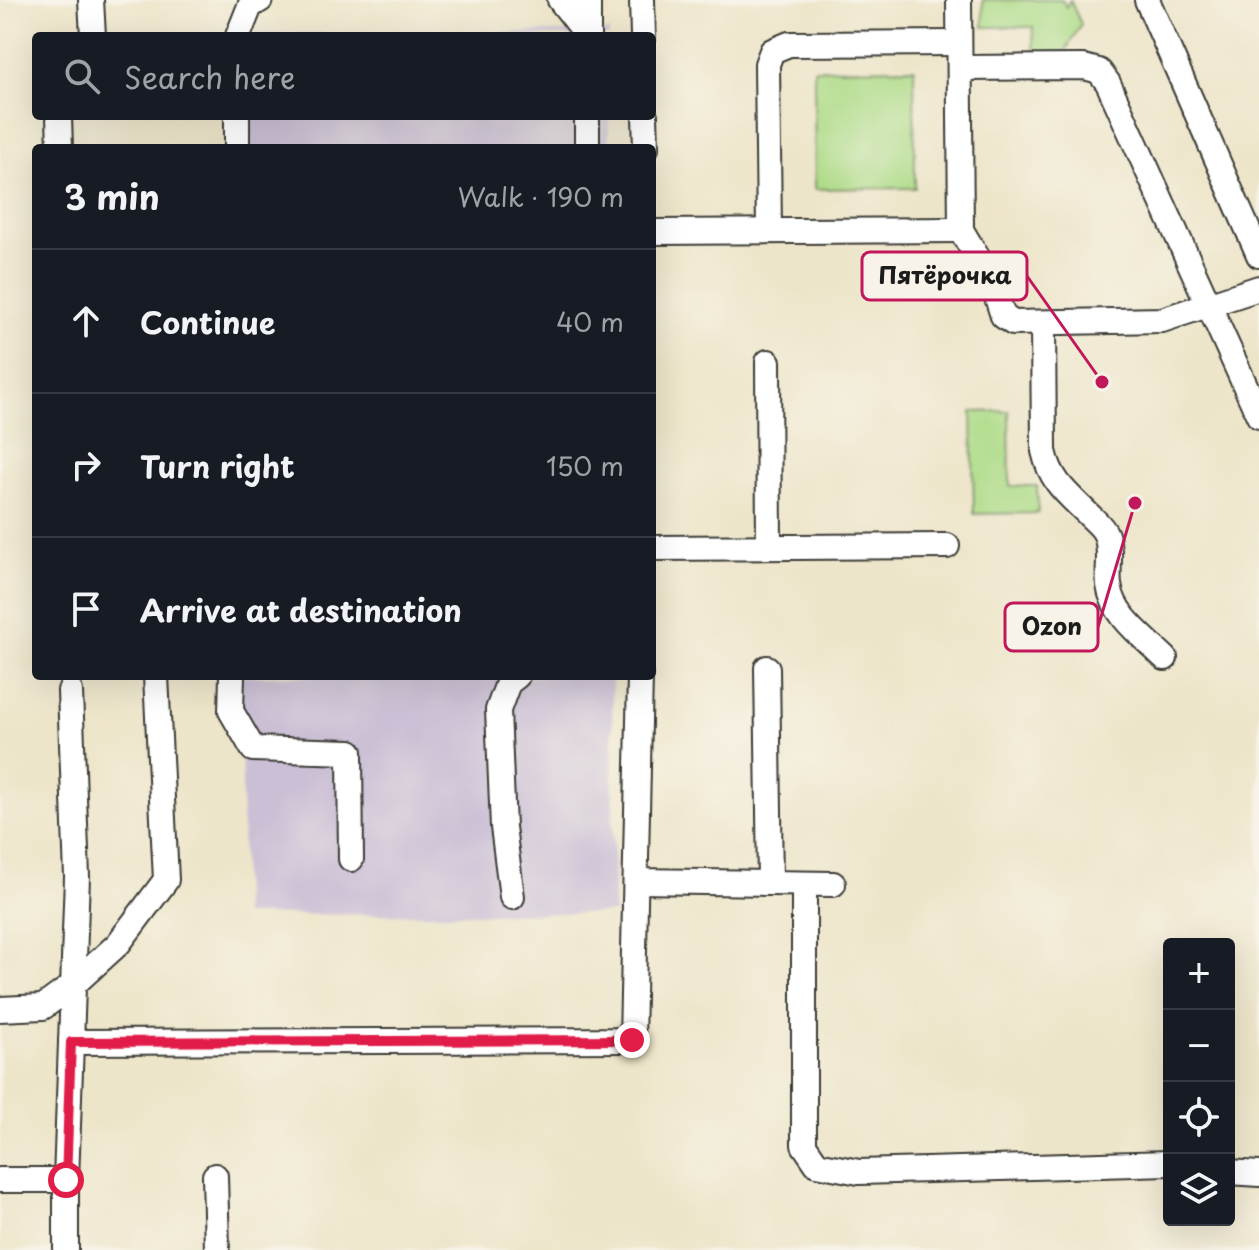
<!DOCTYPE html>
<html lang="en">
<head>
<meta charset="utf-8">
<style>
	:root { --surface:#171b24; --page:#20242c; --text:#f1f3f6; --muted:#9ea1a6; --line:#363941 }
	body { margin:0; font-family:"Playpen Sans",sans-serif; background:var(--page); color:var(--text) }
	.controls { position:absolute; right:24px; bottom:24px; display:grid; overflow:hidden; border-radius:8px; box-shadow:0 8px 32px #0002 }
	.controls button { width:72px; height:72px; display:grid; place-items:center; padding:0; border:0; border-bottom:2px solid var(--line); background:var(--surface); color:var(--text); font:40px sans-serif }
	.stop { position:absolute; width:24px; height:24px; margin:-18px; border:6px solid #e11d48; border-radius:50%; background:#fff }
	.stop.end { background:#e11d48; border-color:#fff; box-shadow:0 2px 8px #0008 }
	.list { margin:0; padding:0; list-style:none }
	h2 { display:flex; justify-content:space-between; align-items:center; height:104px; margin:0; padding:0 32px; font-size:34px }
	h2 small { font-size:26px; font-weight:400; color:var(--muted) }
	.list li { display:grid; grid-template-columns:52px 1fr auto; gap:24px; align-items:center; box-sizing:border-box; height:144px; padding:0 32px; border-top:2px solid var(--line) }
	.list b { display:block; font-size:30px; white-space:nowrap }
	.list em { font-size:26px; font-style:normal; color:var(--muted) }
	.icon { flex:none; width:44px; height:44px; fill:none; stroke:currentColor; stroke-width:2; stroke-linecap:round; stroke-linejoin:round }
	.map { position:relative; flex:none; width:1259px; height:1250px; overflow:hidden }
	.search { position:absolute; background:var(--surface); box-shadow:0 8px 32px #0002; left:32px; top:32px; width:624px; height:88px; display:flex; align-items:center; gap:20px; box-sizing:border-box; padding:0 28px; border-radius:8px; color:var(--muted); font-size:30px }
	.panel { position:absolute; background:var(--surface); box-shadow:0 8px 32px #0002; left:32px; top:144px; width:624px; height:536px; border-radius:8px }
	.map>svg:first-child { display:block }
</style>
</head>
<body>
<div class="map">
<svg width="1259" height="1250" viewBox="0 0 1259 1250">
	<rect width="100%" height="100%" fill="#f7f3e8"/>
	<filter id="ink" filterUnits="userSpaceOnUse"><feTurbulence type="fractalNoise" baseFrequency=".0125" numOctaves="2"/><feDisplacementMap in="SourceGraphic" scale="16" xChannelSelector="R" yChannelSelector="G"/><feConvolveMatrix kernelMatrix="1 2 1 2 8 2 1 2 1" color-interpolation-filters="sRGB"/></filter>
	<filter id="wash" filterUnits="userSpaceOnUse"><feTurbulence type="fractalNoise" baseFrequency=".006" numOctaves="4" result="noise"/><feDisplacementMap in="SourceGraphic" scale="32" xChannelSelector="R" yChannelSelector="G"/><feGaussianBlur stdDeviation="1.8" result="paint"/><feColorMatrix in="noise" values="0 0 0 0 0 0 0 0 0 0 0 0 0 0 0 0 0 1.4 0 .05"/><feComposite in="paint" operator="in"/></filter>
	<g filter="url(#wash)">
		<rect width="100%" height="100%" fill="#ede5c9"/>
		<g fill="#cbbfd5">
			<path d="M609,32V36H238V34Z"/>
			<rect x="238" y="116" width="371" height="32"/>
			<path d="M241,676H612L614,913L243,915Z"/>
		</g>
		<g fill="#addb87" stroke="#647c52" stroke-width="2">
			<path d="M983,0H1062L1066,7L1070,0L1081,24L1065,52H1034L1033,27H983Z"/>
			<path d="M914,68L915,188L815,189L814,69Z"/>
			<path d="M1009,411L1010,486H1037L1038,513L974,514L972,412Z"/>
		</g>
	</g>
	<g filter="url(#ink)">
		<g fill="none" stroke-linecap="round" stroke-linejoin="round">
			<g stroke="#3b3a36" stroke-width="28">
				<g id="minor">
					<path d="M91,0L93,36"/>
					<path d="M560,0L588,36"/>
					<path d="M642,0L643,36"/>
					<path d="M959,0L961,230L992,282L1003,316L1013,323L1162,320L1259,288"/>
					<path d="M1147,0L1259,255"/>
					<path d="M238,36L250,6L260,0"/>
					<path d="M588,36V0"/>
					<path d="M960,68L1084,67L1099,71L1108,83L1259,416"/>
					<path d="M59,116L60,148"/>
					<path d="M645,116L646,148"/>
					<path d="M237,148V116"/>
					<path d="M587,148V116"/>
					<path d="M769,231L767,64L772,51L789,44L959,43"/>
					<path d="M652,232L961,230"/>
					<path d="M1043,323L1044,451C1051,483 1068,494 1090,516C1096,522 1103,527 1106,535C1112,551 1107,569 1109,585C1113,616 1144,637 1165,658"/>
					<path d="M768,362L769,547"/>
					<path d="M652,548L947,546"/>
					<path d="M767,668L770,883"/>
					<path d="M232,676L231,711L253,749L350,752L351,859"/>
					<path d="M636,881L833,884"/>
					<path d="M807,884L804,894V1145L817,1164L859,1172L1169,1163"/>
					<path d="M512,897L503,827L498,710L508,683L517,676"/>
					<path d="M0,1009L43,1007L73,985L118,944L166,880L156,676"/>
					<path d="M71,1042L632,1040L640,676"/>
					<path d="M1229,1172L1259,1174"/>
					<path d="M215,1176L217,1250"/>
					<path d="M0,1180H66"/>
					<path d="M66,1250V1180L77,877L70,691"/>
				</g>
			</g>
			<use href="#minor" stroke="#fff" stroke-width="24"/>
		</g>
	</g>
	<g fill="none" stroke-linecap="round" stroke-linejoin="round" filter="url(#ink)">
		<path stroke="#e11d48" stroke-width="10" d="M66,1180L71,1042L632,1040"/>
	</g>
	<path fill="none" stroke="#c2185b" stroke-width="3" d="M1102 382L1027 276M1135 503L1098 627"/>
	<g fill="#c2185b" stroke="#f7f3e8" stroke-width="3">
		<circle cx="1102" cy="382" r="8"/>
		<circle cx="1135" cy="503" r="8"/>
	</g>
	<g fill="#f7f3e8" stroke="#c2185b" stroke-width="3">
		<rect x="862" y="252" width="165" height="48" rx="8"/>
		<rect x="1005" y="603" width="93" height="48" rx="8"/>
	</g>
	<g font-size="24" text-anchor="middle" font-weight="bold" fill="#1c1c1c">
		<text x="945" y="284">Пятёрочка</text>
		<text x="1052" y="635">Ozon</text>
	</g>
</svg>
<div class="controls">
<button>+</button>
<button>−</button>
<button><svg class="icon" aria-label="locate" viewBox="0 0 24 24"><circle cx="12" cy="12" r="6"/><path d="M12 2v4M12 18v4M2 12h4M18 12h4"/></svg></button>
<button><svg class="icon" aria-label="layers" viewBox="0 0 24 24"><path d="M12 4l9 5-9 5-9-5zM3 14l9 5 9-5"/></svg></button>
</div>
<div class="stop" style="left:66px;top:1180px"></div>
<div class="stop end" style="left:632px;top:1040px"></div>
<div class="search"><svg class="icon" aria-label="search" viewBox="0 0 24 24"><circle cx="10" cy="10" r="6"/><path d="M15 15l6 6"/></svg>Search here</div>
<section class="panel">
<h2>3 min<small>Walk · 190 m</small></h2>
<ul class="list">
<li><svg class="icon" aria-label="ahead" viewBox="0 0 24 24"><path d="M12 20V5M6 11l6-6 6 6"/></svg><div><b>Continue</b></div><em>40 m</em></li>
<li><svg class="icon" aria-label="right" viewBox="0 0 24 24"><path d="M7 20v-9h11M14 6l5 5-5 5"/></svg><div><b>Turn right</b></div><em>150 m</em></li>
<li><svg class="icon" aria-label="arrive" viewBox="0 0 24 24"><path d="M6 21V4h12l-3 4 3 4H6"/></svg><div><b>Arrive at destination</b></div></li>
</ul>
</section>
</div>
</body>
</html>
